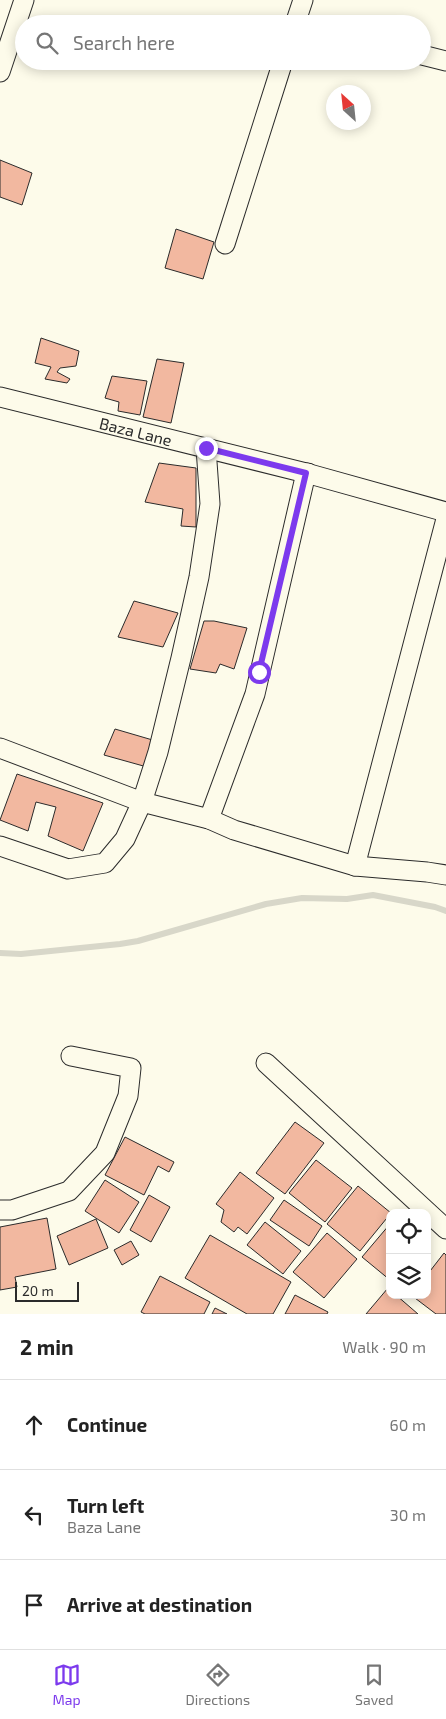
<!DOCTYPE html>
<html lang="en">
<head>
<meta charset="utf-8">
<style>
	:root { --surface:#fff; --page:#f2f2f2; --text:#222; --muted:#767676; --line:#e0e0e0; --accent:#7c3aed }
	body { margin:0; font-family:"Exo 2",sans-serif; background:var(--page); color:var(--text) }
	.controls { position:absolute; right:15px; bottom:15px; display:grid; overflow:hidden; border-radius:10px; box-shadow:0 2px 12px #0003 }
	.controls button { width:45px; height:45px; display:grid; place-items:center; padding:0; border:0; border-bottom:1px solid var(--line); background:var(--surface); color:var(--text); font:25px sans-serif }
	.compass { position:absolute; left:326px; top:85px; width:45px; height:45px; border-radius:50%; background:var(--surface); box-shadow:0 2px 12px #0003; rotate:333deg }
	.scale { position:absolute; left:15px; bottom:12px; width:64px; box-sizing:border-box; padding-left:5px; border:2px solid #2b2b2b; border-top:0; font-size:14px; line-height:18px; white-space:nowrap; color:#2b2b2b; -webkit-text-stroke:4px #fdfbea; paint-order:stroke }
	.stop { position:absolute; width:15px; height:15px; margin:-11px; border:4px solid #7c3aed; border-radius:50%; background:#fff }
	.stop.end { background:#7c3aed; border-color:#fff; box-shadow:0 1px 5px #0008 }
	.list { margin:0; padding:0; list-style:none }
	h2 { display:flex; justify-content:space-between; align-items:center; height:65px; margin:0; padding:0 20px; font-size:21px }
	h2 small { font-size:16px; font-weight:400; color:var(--muted) }
	.list li { display:grid; grid-template-columns:32px 1fr auto; gap:15px; align-items:center; box-sizing:border-box; height:90px; padding:0 20px; border-top:1px solid var(--line) }
	.list b { display:block; font-size:19px; white-space:nowrap }
	.list p { margin:0; font-size:16px; white-space:nowrap; color:var(--muted) }
	.list em { font-size:16px; font-style:normal; color:var(--muted) }
	.icon { flex:none; width:28px; height:28px; fill:none; stroke:currentColor; stroke-width:2; stroke-linecap:round; stroke-linejoin:round }
	.map { position:relative; flex:none; width:446px; height:1314px; overflow:hidden }
	.search { position:absolute; background:var(--surface); box-shadow:0 2px 12px #0003; left:15px; right:15px; top:15px; height:55px; display:flex; align-items:center; gap:12px; box-sizing:border-box; padding:0 18px; border-radius:28px; color:var(--muted); font-size:19px }
	.sheet { height:335px; background:var(--surface) }
	nav { display:flex; justify-content:space-around; align-items:center; box-sizing:border-box; height:70px; border-top:1px solid var(--line); background:var(--surface); font-size:14px; color:var(--muted) }
	nav a { display:grid; justify-items:center; gap:2px }
	nav .on { color:var(--accent) }
	.map>svg:first-child { display:block }
</style>
</head>
<body>
<div class="map">
<svg width="446" height="1314" viewBox="0 0 446 1314">
	<rect width="100%" height="100%" fill="#fdfbea"/>
	<g fill="none" stroke-linecap="round" stroke-linejoin="round">
		<path stroke="#d8d7c9" stroke-width="6" d="M0,953L21,954L120,944L138,941L266,904L302,898L347,899L373,895L435,907L446,911"/>
	</g>
	<g fill="#f2b8a0" stroke="#2b2b2b">
		<path d="M0,160L32,173L22,205L0,197Z"/>
		<path d="M176,229L214,242L203,279L165,268Z"/>
		<path d="M41,338L79,351L76,366L60,368L57,372L70,379L67,383L45,379L51,367L35,363Z"/>
		<path d="M157,359L184,363L171,423L143,417Z"/>
		<path d="M112,376L147,381L140,415L118,411L119,402L105,398Z"/>
		<path d="M159,463L196,468V527L181,526L183,509L145,502Z"/>
		<path d="M134,601L178,613L163,647L118,637Z"/>
		<path d="M204,621H214L247,628L234,669L220,664L216,673L190,669Z"/>
		<path d="M115,729L156,741L147,767L104,755Z"/>
		<path d="M17,774L103,803L83,851L48,836L56,807L36,802L28,831L0,820Z"/>
		<path d="M295,1122L324,1143L285,1194L256,1173Z"/>
		<path d="M125,1137L174,1162L169,1172L158,1166L144,1195L105,1175Z"/>
		<path d="M316,1160L352,1188L325,1222L289,1193Z"/>
		<path d="M240,1172L274,1198L247,1234L238,1227L234,1232L221,1222L224,1210L216,1204Z"/>
		<path d="M105,1180L139,1202L119,1233L85,1211Z"/>
		<path d="M358,1186L391,1213L360,1251L327,1224Z"/>
		<path d="M149,1195L170,1207L151,1242L130,1230Z"/>
		<path d="M284,1200L322,1226L309,1246L270,1220Z"/>
		<path d="M47,1218L56,1269L15,1277L17,1287L0,1290V1227Z"/>
		<path d="M96,1219L108,1248L69,1265L57,1236Z"/>
		<path d="M265,1222L301,1251L283,1274L247,1245Z"/>
		<path d="M390,1224V1280L362,1257Z"/>
		<path d="M327,1233L357,1259L324,1298L293,1272Z"/>
		<path d="M210,1235L291,1282L273,1314H247L185,1278Z"/>
		<path d="M131,1241L139,1255L122,1265L114,1250Z"/>
		<path d="M444,1253L446,1255V1314H436L411,1295H427V1275Z"/>
		<path d="M160,1276L210,1302L204,1314H145L141,1312Z"/>
		<path d="M388,1288L390,1290V1295H396L418,1314H366Z"/>
		<path d="M295,1295L328,1312L327,1314H285Z"/>
		<path d="M215,1308L227,1314H212Z"/>
	</g>
	<g fill="none" stroke-linecap="round" stroke-linejoin="round">
		<g stroke="#2b2b2b" stroke-width="21">
			<g id="minor">
				<path d="M295,24L303,0"/>
				<path d="M422,55L446,61"/>
				<path d="M0,72L24,0"/>
				<path d="M225,244L283,61"/>
				<path id="s1" d="M0,397L306,473L446,512"/>
				<path d="M0,748L142,802L209,819L234,830L355,866L427,872L446,875"/>
				<path d="M209,819L255,694L306,473H308"/>
				<path d="M0,846L68,869L105,863L125,839L142,802L158,752L181,658L199,577L210,504L206,448"/>
				<path d="M355,866L446,519"/>
				<path d="M266,1063L446,1229"/>
				<path d="M0,1210H12L69,1191L105,1153L128,1096L131,1068L71,1056"/>
			</g>
		</g>
		<use href="#minor" stroke="#fdfbea" stroke-width="19"/>
	</g>
	<g fill="none" stroke-linecap="round" stroke-linejoin="round">
		<path stroke="#7c3aed" stroke-width="6" d="M206,448L306,473L259,672"/>
	</g>
	<g text-anchor="middle" dominant-baseline="central" stroke-width="4" stroke-linejoin="round" paint-order="stroke">
		<g font-size="16" fill="#2b2b2b" stroke="#fdfbea">
			<text stroke="none"><textPath href="#s1" startOffset="140">Baza Lane</textPath></text>
		</g>
	</g>
</svg>
<div class="controls">
<button><svg class="icon" aria-label="locate" viewBox="0 0 24 24"><circle cx="12" cy="12" r="6"/><path d="M12 2v4M12 18v4M2 12h4M18 12h4"/></svg></button>
<button><svg class="icon" aria-label="layers" viewBox="0 0 24 24"><path d="M12 4l9 5-9 5-9-5zM3 14l9 5 9-5"/></svg></button>
</div>
<svg class="compass" viewBox="-18 -18 36 36"><path d="M0-13l5 13h-10z" fill="#e53935"/><path d="M0 13l5-13h-10z" fill="#767676"/></svg>
<div class="scale">20 m</div>
<div class="stop" style="left:259px;top:672px"></div>
<div class="stop end" style="left:206px;top:448px"></div>
<div class="search"><svg class="icon" aria-label="search" viewBox="0 0 24 24"><circle cx="10" cy="10" r="6"/><path d="M15 15l6 6"/></svg>Search here</div>
</div>
<section class="sheet">
<h2>2 min<small>Walk · 90 m</small></h2>
<ul class="list">
<li><svg class="icon" aria-label="ahead" viewBox="0 0 24 24"><path d="M12 20V5M6 11l6-6 6 6"/></svg><div><b>Continue</b></div><em>60 m</em></li>
<li><svg class="icon" aria-label="left" viewBox="0 0 24 24"><path d="M17 20v-9H6M10 6l-5 5 5 5"/></svg><div><b>Turn left</b><p>Baza Lane</p></div><em>30 m</em></li>
<li><svg class="icon" aria-label="arrive" viewBox="0 0 24 24"><path d="M6 21V4h12l-3 4 3 4H6"/></svg><div><b>Arrive at destination</b></div></li>
</ul>
</section>
<nav>
<a class="on"><svg class="icon" aria-label="map" viewBox="0 0 24 24"><path d="M3 6l6-2 6 2 6-2v14l-6 2-6-2-6 2zM9 4v14M15 6v14"/></svg>Map</a>
<a><svg class="icon" aria-label="directions" viewBox="0 0 24 24"><path d="M12 3l9 9-9 9-9-9zM9 14v-3h6M13 9l2 2-2 2"/></svg>Directions</a>
<a><svg class="icon" aria-label="saved" viewBox="0 0 24 24"><path d="M7 4h10v16l-5-4-5 4z"/></svg>Saved</a>
</nav>
</body>
</html>
